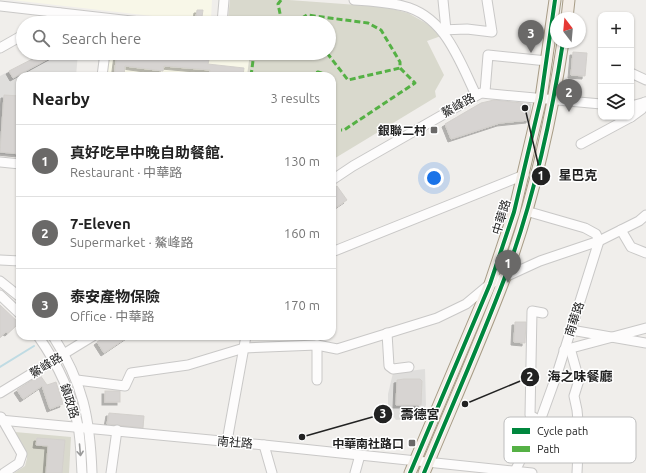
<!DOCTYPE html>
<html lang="en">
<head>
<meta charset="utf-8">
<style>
	:root { --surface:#fff; --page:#f6f6f6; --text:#222; --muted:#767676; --line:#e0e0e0; --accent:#6a6968 }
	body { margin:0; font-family:Ubuntu,"Noto Sans TC",sans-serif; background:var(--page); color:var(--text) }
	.controls { position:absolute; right:12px; top:12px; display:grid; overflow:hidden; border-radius:8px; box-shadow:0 1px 3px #0004 }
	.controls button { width:36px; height:36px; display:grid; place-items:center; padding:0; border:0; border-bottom:1px solid var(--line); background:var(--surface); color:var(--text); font:20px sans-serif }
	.compass { position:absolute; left:550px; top:12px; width:36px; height:36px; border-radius:50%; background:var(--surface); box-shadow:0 1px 3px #0004; rotate:344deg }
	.you { position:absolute; left:434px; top:178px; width:14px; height:14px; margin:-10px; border:3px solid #fff; border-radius:50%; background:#1a73e8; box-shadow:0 0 0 6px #1a73e833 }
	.badge { display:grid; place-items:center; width:26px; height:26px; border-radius:50%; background:var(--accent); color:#fff; font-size:13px; font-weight:700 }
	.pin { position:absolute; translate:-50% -33px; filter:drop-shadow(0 1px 2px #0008) }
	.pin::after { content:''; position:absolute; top:21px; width:14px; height:12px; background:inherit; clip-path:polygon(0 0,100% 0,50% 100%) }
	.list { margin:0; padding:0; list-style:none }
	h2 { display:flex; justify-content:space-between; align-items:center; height:52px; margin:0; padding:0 16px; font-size:17px }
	h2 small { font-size:13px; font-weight:400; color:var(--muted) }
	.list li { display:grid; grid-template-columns:26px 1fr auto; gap:12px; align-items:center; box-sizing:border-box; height:72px; padding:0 16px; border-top:1px solid var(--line) }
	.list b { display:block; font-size:15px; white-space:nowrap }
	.list p { margin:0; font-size:13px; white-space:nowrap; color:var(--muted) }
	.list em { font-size:13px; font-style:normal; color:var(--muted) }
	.icon { flex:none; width:22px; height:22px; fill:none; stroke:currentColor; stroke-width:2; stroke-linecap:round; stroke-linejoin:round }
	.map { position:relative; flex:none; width:646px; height:473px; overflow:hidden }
	.search { position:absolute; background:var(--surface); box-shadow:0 1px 3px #0004; left:16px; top:16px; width:320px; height:44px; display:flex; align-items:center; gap:10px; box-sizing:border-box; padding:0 14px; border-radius:22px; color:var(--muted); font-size:15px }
	.panel { position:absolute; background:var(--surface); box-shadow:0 1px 3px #0004; left:16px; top:72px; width:320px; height:268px; border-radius:12px }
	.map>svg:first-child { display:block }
</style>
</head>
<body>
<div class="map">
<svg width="646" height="473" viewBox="0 0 646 473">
	<defs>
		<filter id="shadow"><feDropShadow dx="-3" dy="3" stdDeviation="0" flood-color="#0004"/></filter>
	</defs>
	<rect width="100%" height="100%" fill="#f0eeeb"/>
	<g fill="#dfdedc">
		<path d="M44,53H78L76,76H20V156L0,154V76Z"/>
		<path d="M425,369L426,405L420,418L396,420L394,417H388V394L393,373Z"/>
	</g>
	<g fill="#f8f7e8">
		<path d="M12,0H212L211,19L205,22Z"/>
		<path d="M109,53H250L247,76H107Z"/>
	</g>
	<g fill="#d9d9cd">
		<path d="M230,0H289L385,7L408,13L431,26L441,36L427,41L444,75L435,91L436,97L332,160V76H247L250,53H329V23H241L228,18Z"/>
		<path d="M15,432L71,437L69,473H14L25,466L27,458L26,451Z"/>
	</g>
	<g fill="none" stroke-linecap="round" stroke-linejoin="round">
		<path stroke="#bfdbe3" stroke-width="2" d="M0,367L34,346"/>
	</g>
	<g fill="#d7d4d2" stroke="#d3d0cc" filter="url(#shadow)">
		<path d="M197,10H203L202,17H196Z"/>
		<path d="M573,52L587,53L585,76L571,75Z"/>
		<path d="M44,53H59L13,78L9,71Z"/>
		<path d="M117,53L209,60L208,64L244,68L243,76H209L210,70L164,66L163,71L125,66L124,76H114Z"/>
		<path d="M4,95L20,96V154L0,152Z"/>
		<path d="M494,100L531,104L529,120L500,123L451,139L445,124L481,103Z"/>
		<path d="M337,186L347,200L332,210V190Z"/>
		<path d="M0,305L19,323L8,333L6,332L0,337Z"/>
		<path d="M515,322H526L525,343L514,342Z"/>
		<path d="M106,336H129L104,353L97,342Z"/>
		<path d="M40,375L47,385L56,382L63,404L50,409L42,386L23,399L17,390Z"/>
		<path d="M404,379H420L422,381L421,405H396L397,380Z"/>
		<rect x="105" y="391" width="15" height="11"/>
		<path d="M109,413L144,416L143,428L107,424Z"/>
		<path d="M37,438L65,440L62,473H46L48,446L36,445Z"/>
	</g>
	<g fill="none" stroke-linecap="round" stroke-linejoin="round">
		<g stroke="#c9c8c7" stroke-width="11">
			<g id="minor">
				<path d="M354,0C371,1 387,2 403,6C445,16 459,60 476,95"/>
				<path d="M443,0L446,30"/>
				<path d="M0,6L149,23"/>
				<path d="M43,23L60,13"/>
				<path d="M222,23L224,0"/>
				<path d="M441,30L467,29L492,32L487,0"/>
				<path d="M0,48L23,35"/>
				<path d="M631,73L646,80"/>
				<path d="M102,76L105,53"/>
				<path d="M485,92L488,55L547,61"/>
				<path d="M631,106L646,102"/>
				<path d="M631,117L642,109L645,102"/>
				<path d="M581,144L631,117"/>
				<path d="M0,162L20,164"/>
				<path d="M332,180L353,166L481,93L601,104"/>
				<path d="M621,230L631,247L646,253"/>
				<path d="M332,252L524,175"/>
				<path d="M0,260L20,261"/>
				<path d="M0,281L20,297"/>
				<path d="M0,295L20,314"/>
				<path d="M571,330L646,343"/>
				<path d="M387,333L389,366L393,369L409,367"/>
				<path d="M38,336C57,363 72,394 78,426C81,442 81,458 82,473"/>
				<path d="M53,336C83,383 90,418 92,473"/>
				<path d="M570,348L579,380L574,396L577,410L579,432L577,473"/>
				<path d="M564,350L646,328"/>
				<path d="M77,380L125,386L131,373L188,365L244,348L317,345L337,349L437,318L466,304L490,284L505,277L540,261L599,241L639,221L646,215"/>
				<path d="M317,380V345"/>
				<path d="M0,393L93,336"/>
				<path d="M1,417L22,454L19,463L4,473"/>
				<path d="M0,420L264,445L532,473"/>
				<path d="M540,421L530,415L532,311L543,313"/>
				<path d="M227,441L246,336"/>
				<path d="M264,445L272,473"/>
				<path d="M111,473L117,430"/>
				<path d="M355,473L360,455"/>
				<path d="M514,473L540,421L557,374L599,241L596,234L585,228L526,211"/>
			</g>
		</g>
		<g stroke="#a79c86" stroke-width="13">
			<g id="major">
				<path d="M567,18L569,0"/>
				<path d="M410,473L490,284L514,212L541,98L555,0"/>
				<path d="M424,473C451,408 480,343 505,277C533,202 551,121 563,42"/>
			</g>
		</g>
		<use href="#minor" stroke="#fdfcfc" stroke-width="9"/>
		<use href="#major" stroke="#f3ede7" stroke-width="11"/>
		<g stroke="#55b145" stroke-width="3" stroke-dasharray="6 3" stroke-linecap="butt">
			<path d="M281,0L278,4L282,23"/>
			<path d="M294,23L307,15L368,23L381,30L400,62V68L415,83L344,130H341"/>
			<path d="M327,53L348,80L400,68"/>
			<path d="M251,76L254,53"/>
			<path d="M308,76L318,72L331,76"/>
		</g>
		<g stroke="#fff" stroke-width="6">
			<g id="cycleway">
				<path d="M410,473L490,284L514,212L541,98L555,0"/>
				<path d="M424,473C451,408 480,343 505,277C533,202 551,121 563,42"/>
			</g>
		</g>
		<use href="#cycleway" stroke="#00873e" stroke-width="4"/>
	</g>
	<defs><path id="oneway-shaft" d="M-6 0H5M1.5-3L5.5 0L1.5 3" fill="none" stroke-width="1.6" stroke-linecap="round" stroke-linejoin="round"/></defs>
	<use stroke="#9a9a9a" href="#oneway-shaft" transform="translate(80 450) rotate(85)"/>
	<g fill="#6a6968" stroke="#fff" stroke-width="1.5">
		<rect x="430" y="126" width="8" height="8" rx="2"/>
		<rect x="408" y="439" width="8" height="8" rx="2"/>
	</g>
	<g text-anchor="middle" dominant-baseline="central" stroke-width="3" stroke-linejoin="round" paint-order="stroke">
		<g font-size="12" fill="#222" stroke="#fff">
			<text transform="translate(458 105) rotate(-29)">鰲峰路</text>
			<text transform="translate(501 217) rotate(-73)">中華路</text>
			<text transform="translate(574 319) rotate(-72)">南華路</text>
			<text transform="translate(46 365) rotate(-32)">鰲峰路</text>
			<text transform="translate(70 401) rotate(72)">鎮政路</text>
			<text transform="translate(235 442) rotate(5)">南社路</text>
		</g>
		<g font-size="12" font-weight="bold" fill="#222" stroke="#fff" text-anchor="end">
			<text x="426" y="130">銀聯二村</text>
			<text x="404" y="443">中華南社路口</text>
		</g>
	</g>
	<rect x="504" y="417" width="132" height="46" rx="6" fill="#fff" stroke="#bdbdbd" stroke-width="1"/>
	<rect x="512" y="428" width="18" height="6" fill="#00873e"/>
	<rect x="512" y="446" width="18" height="6" fill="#55b145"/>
	<g font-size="11" fill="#222">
		<text x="537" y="435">Cycle path</text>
		<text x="537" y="453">Path</text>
	</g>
	<path fill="none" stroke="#222" stroke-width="1.5" d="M525 108L541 176M465 404L530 377M302 437L383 414"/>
	<g fill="#222" stroke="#fff" stroke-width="1.5">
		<circle cx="525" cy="108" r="4"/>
		<circle cx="465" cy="404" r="4"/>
		<circle cx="302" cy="437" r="4"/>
		<circle cx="541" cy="176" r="10"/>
		<circle cx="530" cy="377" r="10"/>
		<circle cx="383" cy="414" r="10"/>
	</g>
	<g font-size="12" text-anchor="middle" font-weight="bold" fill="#fff">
		<text x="541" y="180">1</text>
		<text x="530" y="381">2</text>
		<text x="383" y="418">3</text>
	</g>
	<g font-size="13" text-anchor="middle" font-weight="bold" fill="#222" stroke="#fff" stroke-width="3" stroke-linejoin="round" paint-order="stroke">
		<text x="578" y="180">星巴克</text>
		<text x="580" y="381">海之味餐廳</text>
		<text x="420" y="419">壽德宮</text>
	</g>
</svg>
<div class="controls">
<button>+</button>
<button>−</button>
<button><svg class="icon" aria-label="layers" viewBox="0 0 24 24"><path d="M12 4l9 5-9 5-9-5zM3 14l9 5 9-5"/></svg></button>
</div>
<svg class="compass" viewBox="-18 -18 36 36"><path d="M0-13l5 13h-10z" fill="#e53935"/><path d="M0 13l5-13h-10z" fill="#767676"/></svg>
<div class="you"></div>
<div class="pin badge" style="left:508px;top:283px">1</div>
<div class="pin badge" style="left:569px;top:112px">2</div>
<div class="pin badge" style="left:531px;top:53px">3</div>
<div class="search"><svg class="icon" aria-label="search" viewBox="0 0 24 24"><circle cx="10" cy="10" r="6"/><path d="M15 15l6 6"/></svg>Search here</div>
<section class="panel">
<h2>Nearby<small>3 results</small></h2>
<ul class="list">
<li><span class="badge">1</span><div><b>真好吃早中晚自助餐館.</b><p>Restaurant · 中華路</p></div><em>130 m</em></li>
<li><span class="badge">2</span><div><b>7-Eleven</b><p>Supermarket · 鰲峰路</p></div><em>160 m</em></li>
<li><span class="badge">3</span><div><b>泰安產物保險</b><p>Office · 中華路</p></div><em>170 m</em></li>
</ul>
</section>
</div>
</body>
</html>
